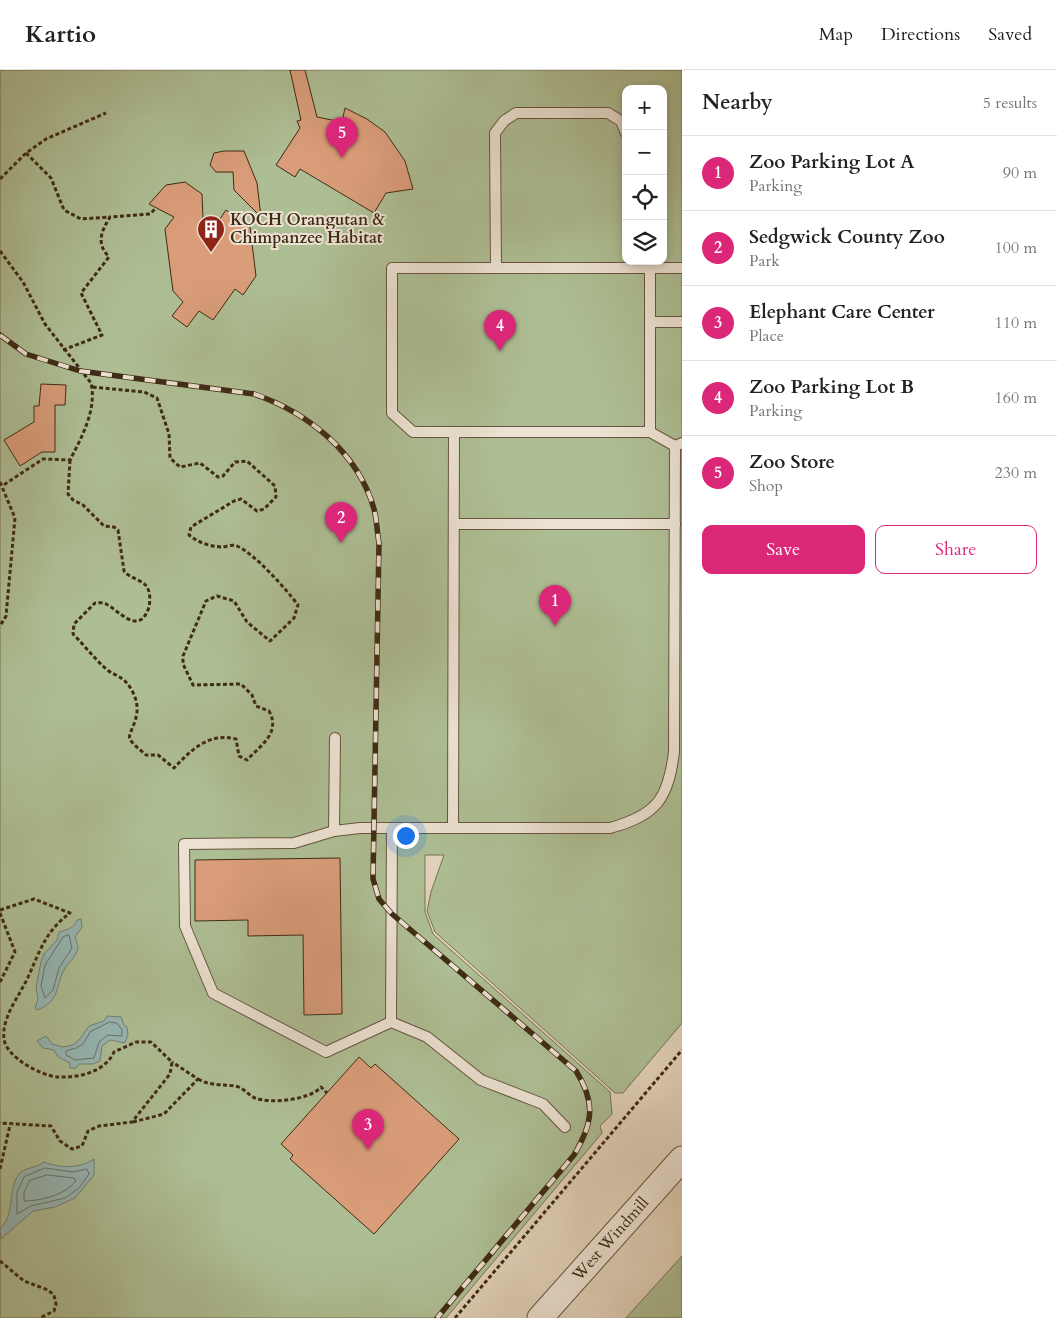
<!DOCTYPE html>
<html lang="en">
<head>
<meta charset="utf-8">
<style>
	:root { --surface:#fff; --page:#f2f2f2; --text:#222; --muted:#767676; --line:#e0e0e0; --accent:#db2777 }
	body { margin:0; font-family:Cardo,serif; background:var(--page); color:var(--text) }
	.controls { position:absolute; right:15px; top:15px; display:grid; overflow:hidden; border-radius:10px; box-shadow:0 2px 8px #0003 }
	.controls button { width:45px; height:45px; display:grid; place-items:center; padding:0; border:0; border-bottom:1px solid var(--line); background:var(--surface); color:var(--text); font:25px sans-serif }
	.you { position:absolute; left:405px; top:765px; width:18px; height:18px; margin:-12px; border:4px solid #fff; border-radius:50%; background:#1a73e8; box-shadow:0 0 0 8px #1a73e833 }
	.badge { display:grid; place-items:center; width:32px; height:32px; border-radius:50%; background:var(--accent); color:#fff; font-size:16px; font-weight:700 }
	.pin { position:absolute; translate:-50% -41px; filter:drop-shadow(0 1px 2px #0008) }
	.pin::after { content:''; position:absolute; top:26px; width:18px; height:15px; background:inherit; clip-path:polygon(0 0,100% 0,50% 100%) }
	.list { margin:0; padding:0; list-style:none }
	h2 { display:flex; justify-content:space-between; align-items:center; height:65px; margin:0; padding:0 20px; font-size:21px }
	h2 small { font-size:16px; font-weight:400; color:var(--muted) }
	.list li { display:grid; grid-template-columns:32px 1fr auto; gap:15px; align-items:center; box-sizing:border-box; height:75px; padding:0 20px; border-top:1px solid var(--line) }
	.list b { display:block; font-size:19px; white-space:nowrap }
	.list p { margin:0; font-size:16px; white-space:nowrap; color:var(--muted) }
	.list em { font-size:16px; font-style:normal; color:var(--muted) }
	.actions { display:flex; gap:10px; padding:15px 20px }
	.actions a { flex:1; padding:11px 0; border:1px solid var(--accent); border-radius:10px; text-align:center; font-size:18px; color:var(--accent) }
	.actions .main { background:var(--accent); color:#fff }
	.icon { flex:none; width:28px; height:28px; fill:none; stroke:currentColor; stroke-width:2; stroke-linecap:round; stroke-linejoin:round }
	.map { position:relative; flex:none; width:682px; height:1248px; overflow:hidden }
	header { display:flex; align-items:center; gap:30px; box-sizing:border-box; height:70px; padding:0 25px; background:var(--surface); border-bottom:1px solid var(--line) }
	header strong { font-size:24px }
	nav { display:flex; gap:28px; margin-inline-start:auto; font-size:18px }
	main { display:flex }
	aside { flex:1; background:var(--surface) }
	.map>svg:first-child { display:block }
</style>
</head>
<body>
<header>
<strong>Kartio</strong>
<nav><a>Map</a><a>Directions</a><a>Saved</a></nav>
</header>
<main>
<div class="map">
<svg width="682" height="1248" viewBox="0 0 682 1248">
	<rect width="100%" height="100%" fill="#e2d3bb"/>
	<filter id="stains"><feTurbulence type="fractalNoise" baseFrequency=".004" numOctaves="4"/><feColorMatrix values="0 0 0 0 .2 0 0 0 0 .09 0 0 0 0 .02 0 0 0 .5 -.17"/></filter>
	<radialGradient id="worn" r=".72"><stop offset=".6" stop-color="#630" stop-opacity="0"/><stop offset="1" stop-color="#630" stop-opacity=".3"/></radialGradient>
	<g fill="#aebe94" stroke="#767454" fill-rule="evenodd">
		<path d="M0,0H682V953L623,1023H615L435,862L427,841L431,822L444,785H425V842L433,864L610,1022L612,1044L600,1056L602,1063L446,1248H0ZM626,19H663V191H626Z"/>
		<path d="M682,1186V1248H626Z"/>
	</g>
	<g fill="#95b7b5" stroke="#737f75">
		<path d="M81,849L82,857L75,867C76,871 78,874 78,877C77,887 68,892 64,900C55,917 60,932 37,940L35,938L38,929L36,917L41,892L44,884L57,870L59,862C66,860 75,858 77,850Z"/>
		<path d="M107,946L121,947L124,955L127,957L128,965L125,973L110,970L102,976L100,991L93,994H79L76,998H70V993L58,987L54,980L43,978L37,971L46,966L52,974L63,977L73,975L79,970L89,956L104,951Z"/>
		<path d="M94,1089V1105L75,1128L55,1137L33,1141L1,1169L0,1159C17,1142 6,1119 20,1103C26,1097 35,1099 44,1092C60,1098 79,1099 94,1089Z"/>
	</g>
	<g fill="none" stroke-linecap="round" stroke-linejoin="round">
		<g stroke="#6a7164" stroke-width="1">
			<path d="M69,865L72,878L59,898L53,920L45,928L41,916L45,895L63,867Z"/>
			<path d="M110,952L117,953L122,960V966L108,965L99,972L94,988L75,990L66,985V981L76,978L83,974L90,962Z"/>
			<path d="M45,1098L73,1102L87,1099L89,1104L79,1118L65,1128L31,1136L17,1144V1122L24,1107Z"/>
			<path d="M47,1105L74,1108L76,1111C65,1125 41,1131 24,1131V1123L29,1111Z"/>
		</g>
	</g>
	<g fill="#da9d7a" stroke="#3f2b14">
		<path d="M290,0H305L317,47L342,52L345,38L367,49L385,62L405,91L413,119L386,123L374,143L300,99L295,107L276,95L300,58L297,51L301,50Z"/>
		<path d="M224,81H244L257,113L261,147L234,120L233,102H216L210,95L214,83Z"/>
		<path d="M185,112L202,124L204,172L226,140L250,157L256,206L243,225L235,219L213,250L199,241L187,257L172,246L183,232L173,221L165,159L174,147L149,134L166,115Z"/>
		<path d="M41,314L66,315L65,335H55V382H42L20,396L4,370L34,352V336H39Z"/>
		<path d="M340,788L342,944L304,945L303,865L248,866V850L195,851V790Z"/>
		<path d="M359,987L371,998L375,994L459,1069L374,1164L290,1089L293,1085L281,1074Z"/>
	</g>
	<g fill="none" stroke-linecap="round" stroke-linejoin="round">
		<g stroke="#68553e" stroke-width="12">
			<g id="service">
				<path d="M496,198L495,63L504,51L516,43H608L621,51L626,63"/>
				<path d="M650,198V362"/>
				<path d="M682,198H392V343L413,362H650L675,376L682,373"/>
				<path d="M650,252H682"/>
				<path d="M454,454H675"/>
				<path d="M392,758L391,952L427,967L481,1010L543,1034L565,1057"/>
				<path d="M453,758L454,362"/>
				<path d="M334,761L335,668"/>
				<path d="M391,952L326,982L213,923L185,856L184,774L294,773L334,761L360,758H610C657,745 668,729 674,682L675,376"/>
			</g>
		</g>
		<g stroke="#68553e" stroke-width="27">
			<g id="tertiary">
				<path id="s1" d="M540,1248L682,1089"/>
			</g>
		</g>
		<g stroke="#3f2b14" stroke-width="3" stroke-dasharray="4 2.5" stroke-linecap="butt">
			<path d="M26,83L51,108L64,140L81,149L109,147"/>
			<path d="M0,109L26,83L46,69L106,43"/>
			<path d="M0,181L23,212L45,254L91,313C97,339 82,367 70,390L43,389L2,416"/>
			<path d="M63,280L102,265L81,223L109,187C96,173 101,162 110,147L150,144L156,138"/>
			<path d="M70,390L68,424L73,430L83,435L104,456L114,457L118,460L124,501C130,509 145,510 148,519C151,526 150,537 147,542C137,564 118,540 106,534C103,532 98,533 95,533L74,554L73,564C84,575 94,588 105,598C115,607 123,605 131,619C147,645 126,662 130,669C133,675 142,681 146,685H158L174,698C191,680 209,662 236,669L239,686L247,690C261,675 281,663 269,641L256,636L252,625L241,614L193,615L183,594V586L206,531L217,526L234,531L247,552L270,571L294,548L298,535C286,519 255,484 237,476C232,474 226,477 221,477C209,476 199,473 189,465L191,457L234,431L241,429L257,441L264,439L276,427L275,416L247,391L235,392L223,406L218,407L200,393L180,397L170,388L169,364L157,328L144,322L92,317"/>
			<path d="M0,412L15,448L6,546L0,556"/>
			<path d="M0,840L34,829L70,843C46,861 41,878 29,905C21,924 1,947 4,969C6,987 41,1006 58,1007C79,1008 105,1002 114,982L136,972H151L172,992L170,1004L132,1052L99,1056L88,1061L82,1076L72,1079L60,1071L51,1056L0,1053"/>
			<path d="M0,843L15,882L0,912"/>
			<path d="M198,1009C210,1016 221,1014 235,1016C243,1017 248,1025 255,1028C271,1034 310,1030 321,1017L327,1023"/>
			<path d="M133,1052L164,1044L198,1009L172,992"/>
			<path d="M0,1099L10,1055"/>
			<path d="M0,1191L24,1211L48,1220L54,1225L56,1234L54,1241L40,1248"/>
			<path d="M455,1248L682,980"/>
		</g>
		<use href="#service" stroke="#ece2d3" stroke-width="10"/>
		<use href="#tertiary" stroke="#ece2d3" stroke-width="25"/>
		<g stroke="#3f2b14" stroke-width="5.5">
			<path id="rail" d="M0,265L26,284L80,301L254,324C307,342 358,382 374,439C377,450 377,462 379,473L373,809L379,829L392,844L576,1001C596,1033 593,1053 574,1085L437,1248"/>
		</g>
		<use href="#rail" stroke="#ece2d3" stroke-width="4" stroke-dasharray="11" stroke-linecap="butt"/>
	</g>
	<defs>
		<g id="building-pin" transform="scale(1.4375)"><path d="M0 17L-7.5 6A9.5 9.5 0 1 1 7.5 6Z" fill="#8f2418" stroke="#ece2d3"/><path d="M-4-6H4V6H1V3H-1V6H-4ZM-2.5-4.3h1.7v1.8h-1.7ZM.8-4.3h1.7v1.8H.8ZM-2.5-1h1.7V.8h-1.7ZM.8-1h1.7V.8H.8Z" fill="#fff"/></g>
	</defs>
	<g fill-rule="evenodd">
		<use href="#building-pin" x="211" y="159"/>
	</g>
	<g text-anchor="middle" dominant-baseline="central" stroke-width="4" stroke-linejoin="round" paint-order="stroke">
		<g font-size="16" font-weight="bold" fill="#3f2b14" stroke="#ece2d3" text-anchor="start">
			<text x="230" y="150">KOCH Orangutan &amp;<tspan x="230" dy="18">Chimpanzee Habitat</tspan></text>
		</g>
		<g font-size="16" fill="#3f2b14" stroke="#ece2d3">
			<text stroke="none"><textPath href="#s1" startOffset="106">West Windmill</textPath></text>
		</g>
	</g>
	<rect width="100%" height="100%" filter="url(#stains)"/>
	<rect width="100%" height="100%" fill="url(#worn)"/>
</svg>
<div class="controls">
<button>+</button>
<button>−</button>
<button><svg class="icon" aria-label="locate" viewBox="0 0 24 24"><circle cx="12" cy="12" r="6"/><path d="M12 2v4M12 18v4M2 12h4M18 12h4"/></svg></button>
<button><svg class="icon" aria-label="layers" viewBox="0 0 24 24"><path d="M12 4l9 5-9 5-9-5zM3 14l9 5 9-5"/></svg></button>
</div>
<div class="you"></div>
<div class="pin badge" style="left:555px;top:556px">1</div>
<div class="pin badge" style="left:341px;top:473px">2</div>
<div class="pin badge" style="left:368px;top:1080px">3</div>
<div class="pin badge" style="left:500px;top:281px">4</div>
<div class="pin badge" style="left:342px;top:88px">5</div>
</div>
<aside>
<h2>Nearby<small>5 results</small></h2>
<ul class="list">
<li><span class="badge">1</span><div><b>Zoo Parking Lot A</b><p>Parking</p></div><em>90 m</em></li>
<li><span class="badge">2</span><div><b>Sedgwick County Zoo</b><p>Park</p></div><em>100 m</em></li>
<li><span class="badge">3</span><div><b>Elephant Care Center</b><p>Place</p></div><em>110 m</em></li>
<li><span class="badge">4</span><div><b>Zoo Parking Lot B</b><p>Parking</p></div><em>160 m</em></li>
<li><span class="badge">5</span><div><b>Zoo Store</b><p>Shop</p></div><em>230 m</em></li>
</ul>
<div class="actions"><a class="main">Save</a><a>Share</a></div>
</aside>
</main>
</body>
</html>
